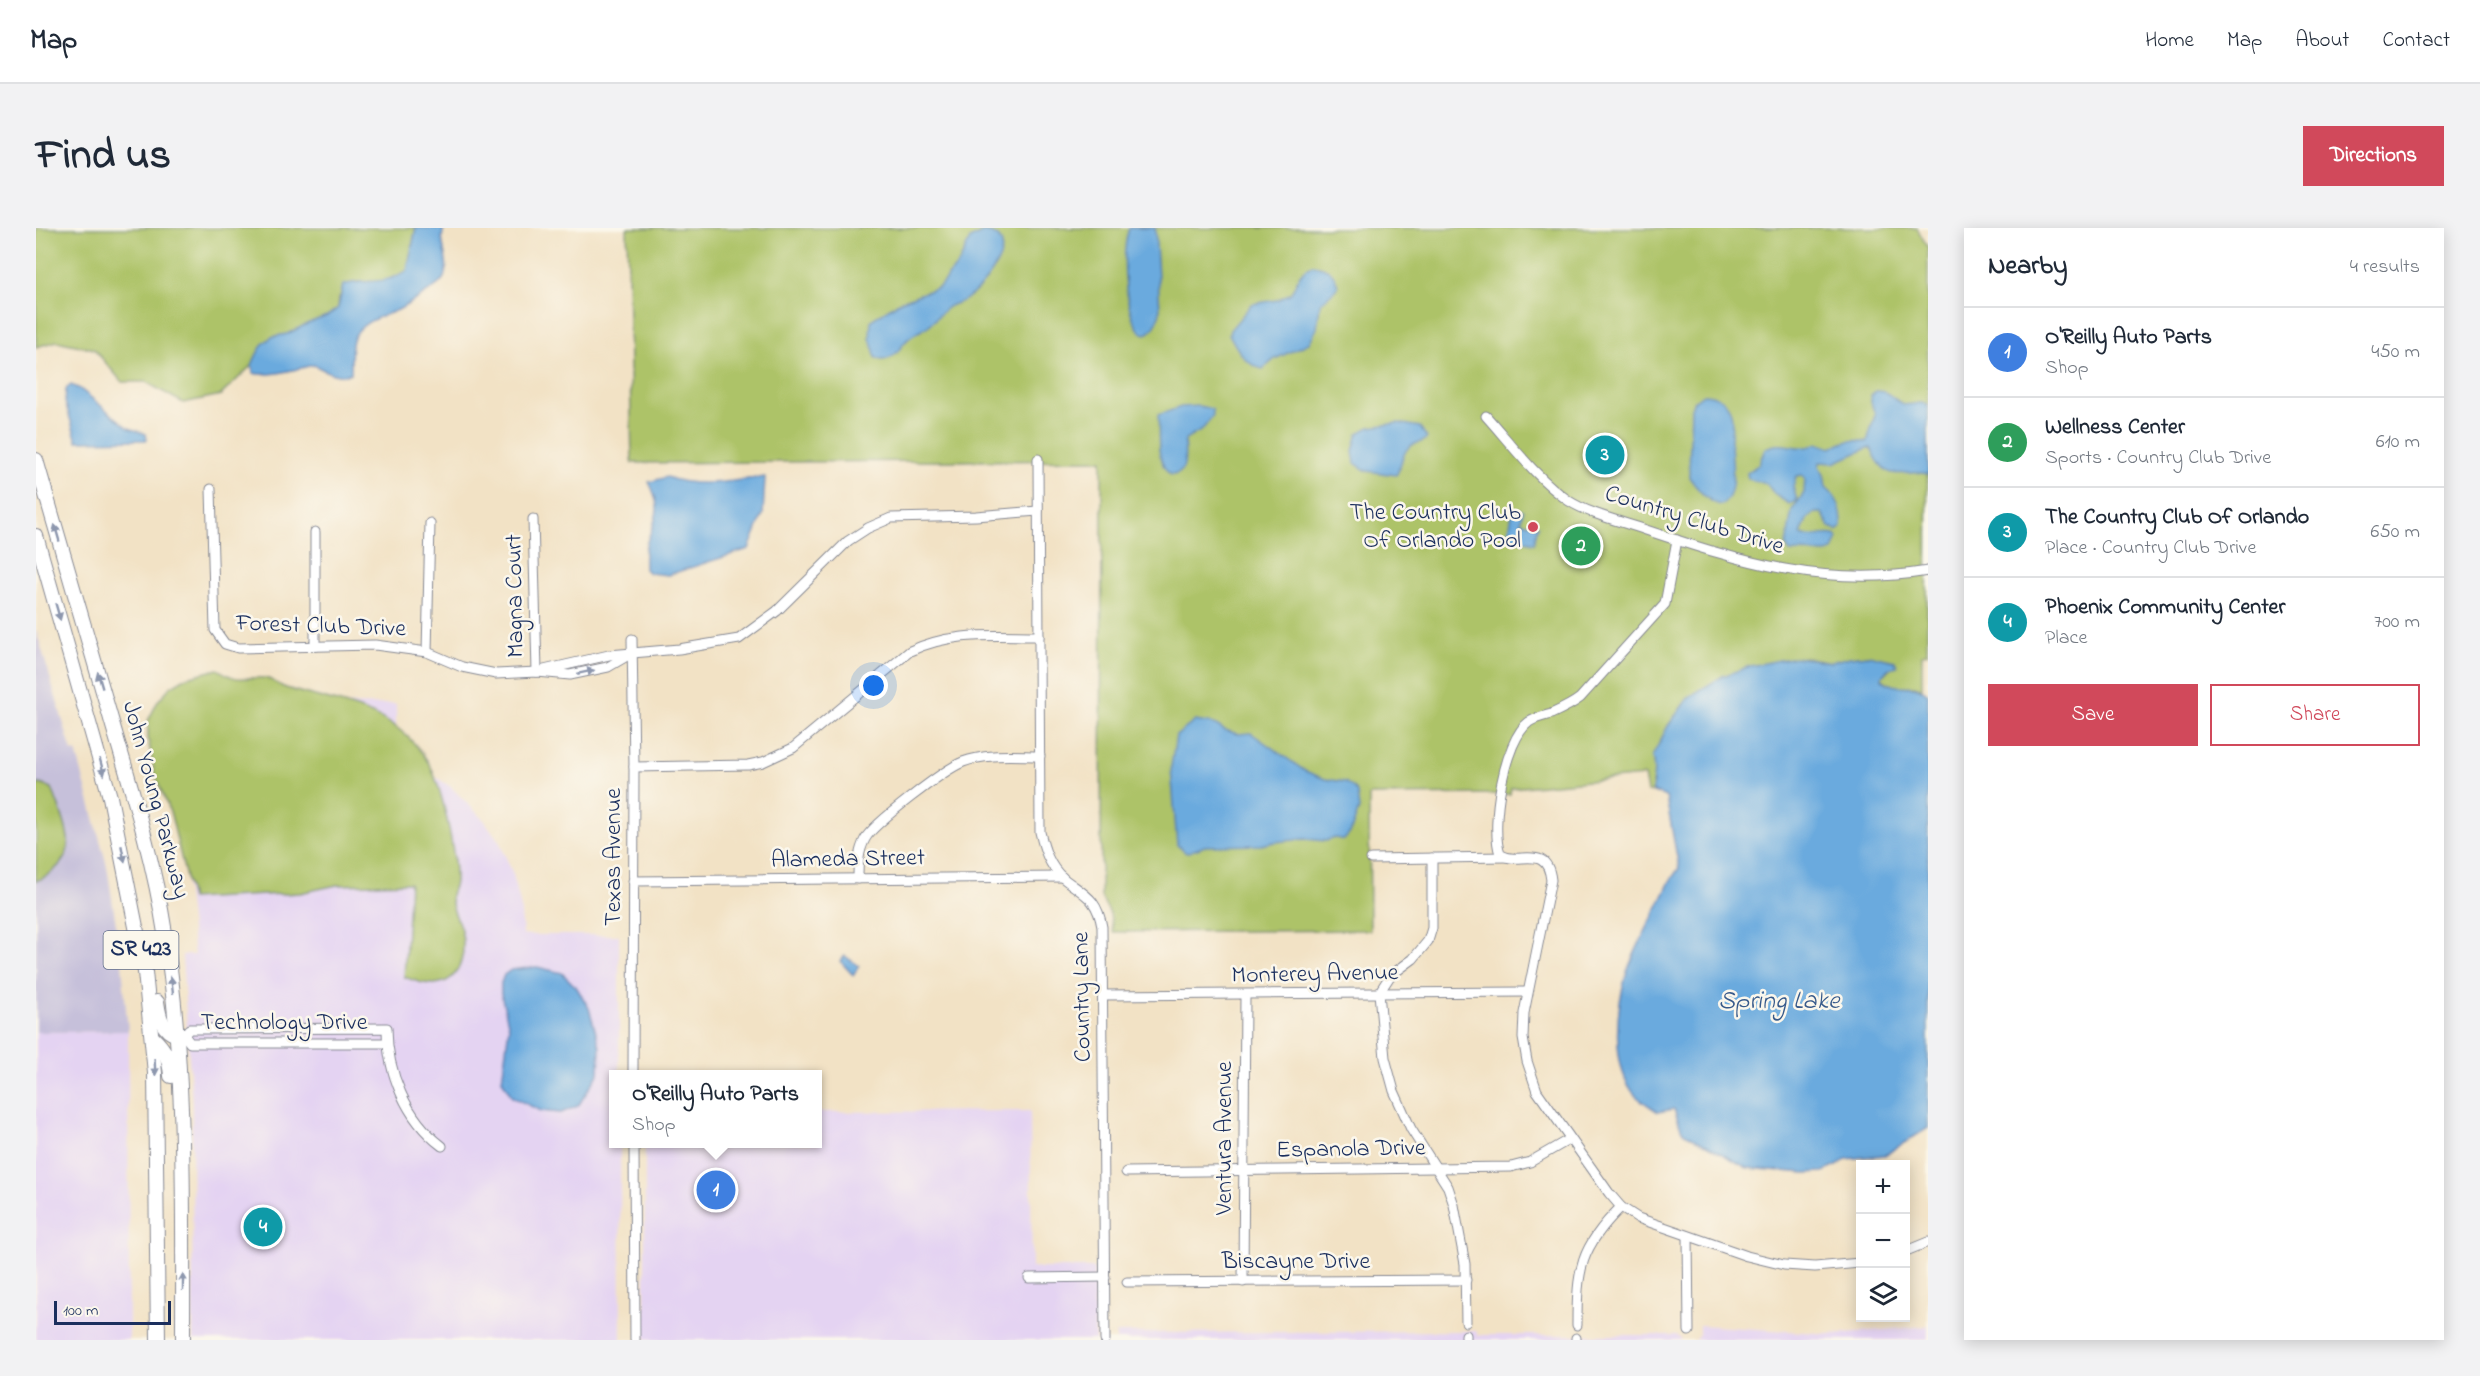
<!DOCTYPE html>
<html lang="en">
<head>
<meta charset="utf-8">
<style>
	:root { --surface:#fff; --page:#f2f2f3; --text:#1f2937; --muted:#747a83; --line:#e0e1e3; --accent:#d1495b }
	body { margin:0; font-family:"Indie Flower",sans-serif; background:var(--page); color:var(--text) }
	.controls { position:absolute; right:18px; bottom:18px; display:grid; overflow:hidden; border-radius:0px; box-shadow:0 3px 15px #0003 }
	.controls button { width:54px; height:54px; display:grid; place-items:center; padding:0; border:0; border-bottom:2px solid var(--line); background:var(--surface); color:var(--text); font:30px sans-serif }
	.scale { position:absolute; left:18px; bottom:15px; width:117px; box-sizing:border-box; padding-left:6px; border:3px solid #1b2f5e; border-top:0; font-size:16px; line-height:21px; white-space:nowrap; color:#1b2f5e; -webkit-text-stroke:4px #fbf7ec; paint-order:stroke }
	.you { position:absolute; left:838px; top:458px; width:21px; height:21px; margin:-15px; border:4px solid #fff; border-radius:50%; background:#1a73e8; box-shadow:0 0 0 9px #1a73e833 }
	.badge { display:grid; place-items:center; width:39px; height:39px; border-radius:50%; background:var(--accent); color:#fff; font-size:20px; font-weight:700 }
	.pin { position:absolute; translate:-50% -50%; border:3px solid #fff; box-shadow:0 2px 6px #0006 }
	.popup { position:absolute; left:573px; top:842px; width:213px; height:78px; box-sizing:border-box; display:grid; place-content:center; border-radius:0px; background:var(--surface); filter:drop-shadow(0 2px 4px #0005); font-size:20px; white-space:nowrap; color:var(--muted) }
	.popup b { font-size:22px; color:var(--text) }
	.popup::after { content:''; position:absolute; left:50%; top:100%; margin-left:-12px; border:12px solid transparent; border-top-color:var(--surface) }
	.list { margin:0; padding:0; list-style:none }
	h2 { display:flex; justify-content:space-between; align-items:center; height:78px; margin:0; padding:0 24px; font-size:26px }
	h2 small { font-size:20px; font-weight:400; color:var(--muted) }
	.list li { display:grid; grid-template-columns:39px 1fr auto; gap:18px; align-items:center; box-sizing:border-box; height:90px; padding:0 24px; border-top:2px solid var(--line) }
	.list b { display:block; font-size:22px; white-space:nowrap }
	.list p { margin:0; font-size:20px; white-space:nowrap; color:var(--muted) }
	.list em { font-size:20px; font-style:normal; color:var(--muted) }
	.actions { display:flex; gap:12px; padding:18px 24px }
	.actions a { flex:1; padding:14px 0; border:2px solid var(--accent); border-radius:0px; text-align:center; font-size:21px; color:var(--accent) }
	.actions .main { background:var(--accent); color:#fff }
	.icon { flex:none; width:33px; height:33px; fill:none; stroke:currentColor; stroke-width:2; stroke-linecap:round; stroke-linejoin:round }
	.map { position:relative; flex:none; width:1892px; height:1112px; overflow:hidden; border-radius:0px }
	header { display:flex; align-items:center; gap:36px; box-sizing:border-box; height:84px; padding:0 30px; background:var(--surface); border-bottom:2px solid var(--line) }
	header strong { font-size:28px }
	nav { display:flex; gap:33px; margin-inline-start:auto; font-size:21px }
	.intro { display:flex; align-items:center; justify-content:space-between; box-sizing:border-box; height:144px; padding:0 36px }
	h1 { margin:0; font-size:42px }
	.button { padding:15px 27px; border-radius:0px; background:var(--accent); color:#fff; font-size:21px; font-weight:700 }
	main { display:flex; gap:36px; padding:0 36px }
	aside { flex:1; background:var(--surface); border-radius:0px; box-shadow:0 3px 15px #0003 }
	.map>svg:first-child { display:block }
</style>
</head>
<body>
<header>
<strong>Map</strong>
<nav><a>Home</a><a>Map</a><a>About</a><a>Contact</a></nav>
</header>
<div class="intro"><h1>Find us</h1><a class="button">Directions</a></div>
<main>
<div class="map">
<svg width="1892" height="1112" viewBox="0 0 1892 1112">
	<rect width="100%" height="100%" fill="#fbf7ec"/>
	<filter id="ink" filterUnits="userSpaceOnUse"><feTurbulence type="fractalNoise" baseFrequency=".0167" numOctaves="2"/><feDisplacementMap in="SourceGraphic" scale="12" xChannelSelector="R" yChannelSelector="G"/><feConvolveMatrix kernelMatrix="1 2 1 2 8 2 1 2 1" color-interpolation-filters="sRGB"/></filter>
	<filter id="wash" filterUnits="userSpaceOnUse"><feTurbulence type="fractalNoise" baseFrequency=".008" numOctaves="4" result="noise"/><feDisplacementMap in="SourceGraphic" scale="24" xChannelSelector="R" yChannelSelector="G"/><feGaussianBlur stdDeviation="1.35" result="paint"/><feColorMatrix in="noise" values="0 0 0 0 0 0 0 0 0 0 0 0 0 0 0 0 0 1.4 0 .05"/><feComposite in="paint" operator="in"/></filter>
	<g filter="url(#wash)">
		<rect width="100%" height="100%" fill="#f2e2c5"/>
		<g fill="#e4d3f2">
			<path d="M360,476V530L387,541L415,559L448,592L463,613L477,646L484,676L487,707H583V846H578V916H584L585,1112H157L156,873L146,727H158L148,638L123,479Z"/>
			<path d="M92,803L93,1112H0V804Z"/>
			<path d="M994,883L996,1040H1058L1059,1112H609V916H782V884Z"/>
			<path d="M1663,1097L1795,1106L1892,1098V1112H1659L1663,1107Z"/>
			<path d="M1441,1103V1107H1641L1646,1112H1080V1105Z"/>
		</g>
		<path fill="#c6c0da" d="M0,402L36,524L40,523L71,638L86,736L92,803L0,804Z"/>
		<g fill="#adc368" stroke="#647963" stroke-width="1.5">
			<path d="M0,0H380L371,43L347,54H318L303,69L302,80L291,88L273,95L251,106L236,109L227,116L216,137L185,167L147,175L110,154H86L58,121L21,113L0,119Z"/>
			<path d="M591,0H1881L1892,20L1891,425L1886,426V460L1878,458L1859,459L1846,451V448L1853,441L1832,427L1814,429L1795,434L1769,429L1687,448L1653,469L1632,498L1619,550L1616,554L1617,564H1611L1608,548L1475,560L1474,566L1333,567L1334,702L1077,704L1074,686L1065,669L1066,232L596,235Z"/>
			<path d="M182,441C204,456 206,448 229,450C236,451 243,458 250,460C284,471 337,479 365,503C375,511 385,522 392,534C406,558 420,625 419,653C419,658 416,662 415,667C414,678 422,691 425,702C430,721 427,750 404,755C392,758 379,753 368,749L374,655L301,657L264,665L155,671L135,587L118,544L112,510V493L122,473L134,459L151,449Z"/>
			<path d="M4,556L16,560C21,574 35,606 32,620C29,635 14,648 0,653V557Z"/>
		</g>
		<g fill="#6baade" stroke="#436c9e" stroke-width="1.5">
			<path d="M380,0H408C401,18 419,37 405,54C398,61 371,77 362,82C346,89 323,93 317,112C314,121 316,135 315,145C302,151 290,143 278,137C263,140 232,150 217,145L216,137L221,126L227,116L236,109L251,106L273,95L291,88L302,80L307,57C331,50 347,58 371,43Z"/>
			<path d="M1093,0H1119L1124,83C1122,96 1111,118 1100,97C1088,74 1085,24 1093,0Z"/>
			<path d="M947,4C990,7 949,57 933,69C927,74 919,75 912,79C904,85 900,92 892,98C887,102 881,104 876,108C863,116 863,131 845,132L840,130L834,110L835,92L865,73L903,59L923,35L934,11Z"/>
			<path d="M1277,37C1292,39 1299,44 1302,59L1284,76L1281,100L1273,115L1239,131L1227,141C1209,137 1201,121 1193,106L1194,102L1216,76L1241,72L1255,65C1261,54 1263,42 1277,37Z"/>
			<path d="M35,157L44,161L93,200L110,206L111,212L41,213L29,174L30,161Z"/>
			<path d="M1840,163C1855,163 1856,172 1868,176C1878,179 1883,171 1892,178V246C1863,240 1852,259 1835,220H1832L1798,235L1784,234L1783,238L1788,247L1790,260C1803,271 1806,282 1806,299L1802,303L1794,299L1786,285H1779L1771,291L1765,307C1777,312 1787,304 1799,307L1802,310L1797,323L1791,325L1754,324L1750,318L1756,282L1768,265L1769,250L1766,247L1760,248L1757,259L1761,272L1759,274L1753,276L1739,267L1731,256L1712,251L1711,245L1723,236L1729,221C1746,209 1764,227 1781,215L1795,220C1807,214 1817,210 1831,214L1839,187L1835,174V167Z"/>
			<path d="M1667,166C1678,166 1689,171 1694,182C1698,190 1695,201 1695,210C1694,227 1704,268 1685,277C1673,275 1660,259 1653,249L1655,180L1658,173Z"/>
			<path d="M1163,178L1176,181L1177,188L1166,202L1149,212C1147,225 1154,247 1135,247C1118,234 1124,205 1122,187L1145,179Z"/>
			<path d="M1362,195L1384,199L1391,210C1386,216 1379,214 1373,219C1365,226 1366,239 1360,247L1331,243L1319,235L1317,223L1322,205L1334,199Z"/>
			<path d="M631,249C661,261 698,252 729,249L727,286L713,321L632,347L613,345L609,341C609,334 608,325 610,317C619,289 628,284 613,254Z"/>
			<path d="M1477,280L1487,282L1485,294L1502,297L1498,315L1472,309Z"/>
			<path d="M1832,427L1859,433L1861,438L1852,441L1846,448V451C1860,465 1878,452 1892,466V900L1849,927L1810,931L1801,938L1787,944L1769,945L1711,940L1649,905L1645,900L1638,881L1622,884C1615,879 1607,874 1600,868C1574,839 1580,779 1591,744C1602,713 1621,684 1634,653L1643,640L1630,569L1617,564C1615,549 1621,546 1616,529L1632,498L1653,469L1687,448L1714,438L1759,429L1795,434L1814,429Z"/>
			<path d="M1159,493L1178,496L1189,502L1202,506L1215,505L1269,543L1289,551L1309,554L1316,559L1321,565L1323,581L1314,605L1308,612L1299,610L1290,613L1269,611L1239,614L1225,617L1169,618L1150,625L1141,617L1135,539L1140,508Z"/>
			<path d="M809,728L823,738L817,747L804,733Z"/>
			<path d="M501,739L526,745L541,760L553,780L564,819L563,845L542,878L525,885L505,883L476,869L466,852L473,799L465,766V755L468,747L475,742Z"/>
		</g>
	</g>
	<g filter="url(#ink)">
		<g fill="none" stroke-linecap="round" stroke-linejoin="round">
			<g stroke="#868892" stroke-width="11">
				<g id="minor">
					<path d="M1450,188C1476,217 1501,251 1533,273C1553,286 1587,294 1610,302C1706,334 1789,360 1892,343"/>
					<path d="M1002,231L1004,604C1008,621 1013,638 1027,650C1048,667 1061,669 1066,699L1069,1112"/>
					<path d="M175,261L179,402L189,416L202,420L339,417L391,424L426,439L460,446L501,444L534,447L572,439L596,425"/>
					<path d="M497,291L501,444"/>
					<path d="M279,304V418"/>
					<path d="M1641,312L1629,376L1544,470C1535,477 1526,481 1515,486C1508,488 1499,490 1493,494C1468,512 1454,598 1464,626C1481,639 1511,614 1515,652L1488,785L1487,810L1491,833L1501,863L1573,965L1585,979L1602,990L1711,1028L1748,1037L1779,1039L1824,1035"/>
					<path d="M596,411L598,539L597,846"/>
					<path d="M391,424L394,295"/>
					<path d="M508,442L573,427L643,421L703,411L741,383L812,313L832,300L855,290L940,288L1002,283"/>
					<path d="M598,539L712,537L727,534L757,520L874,423C917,403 957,408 1003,408"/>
					<path d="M1396,630V700L1392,713L1377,731L1354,748L1343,765L1349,830L1358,863L1375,901L1412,959L1418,977L1429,1036L1430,1094"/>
					<path d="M1335,631L1470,629"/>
					<path d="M822,651C822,637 822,624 829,611C837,596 909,541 927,534C951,525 979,528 1004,528"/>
					<path d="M597,653L1026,649"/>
					<path d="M1067,767L1491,764"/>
					<path d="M141,807H148L153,801L351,800C351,844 370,891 406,918"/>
					<path d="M148,807L154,815H351"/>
					<path d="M598,916L599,1112"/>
					<path d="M1090,944L1475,939L1494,934L1534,911"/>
					<path d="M1652,1008L1653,1103"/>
					<path d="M1870,1023L1892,1014"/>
					<path d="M993,1050L1069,1049"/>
					<path d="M1091,1054L1430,1052"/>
					<path d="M1207,1054L1209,767"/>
					<path d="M1541,1097C1541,1042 1544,1019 1585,979"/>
					<path d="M1430,1107V1112"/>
					<path d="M1540,1110V1112"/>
				</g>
			</g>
			<g stroke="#868892" stroke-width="16">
				<g id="primary">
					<path d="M0,232C25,321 52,409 77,498C97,566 118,634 129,705C150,839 147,976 147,1112"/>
					<path d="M0,308L74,569L109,744L119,845L122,1112"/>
					<path d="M121,774C123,788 126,803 141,807"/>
					<path d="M117,810C129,821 134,832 135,848"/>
				</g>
			</g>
			<use href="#minor" stroke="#fff" stroke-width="9"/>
			<use href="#primary" stroke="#fff" stroke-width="14"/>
		</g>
		<defs><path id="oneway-solid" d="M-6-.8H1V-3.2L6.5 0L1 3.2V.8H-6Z" transform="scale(1.5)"/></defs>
		<g fill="#8d97ae">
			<use href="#oneway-solid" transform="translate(21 305) rotate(-106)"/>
			<use href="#oneway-solid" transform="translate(22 384) rotate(74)"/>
			<use href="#oneway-solid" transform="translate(550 444) rotate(-12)"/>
			<use href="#oneway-solid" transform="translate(64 452) rotate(-106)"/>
			<use href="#oneway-solid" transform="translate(66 539) rotate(75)"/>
			<use href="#oneway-solid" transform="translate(87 626) rotate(79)"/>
			<use href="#oneway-solid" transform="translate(136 757) rotate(-97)"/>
			<use href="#oneway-solid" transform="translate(119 839) rotate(87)"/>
			<use href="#oneway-solid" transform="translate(147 1054) rotate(-90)"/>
		</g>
	</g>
	<circle fill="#d1495b" stroke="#fbf7ec" stroke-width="2" cx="1497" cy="299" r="6"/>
	<g text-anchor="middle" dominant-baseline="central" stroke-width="5" stroke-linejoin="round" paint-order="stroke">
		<rect fill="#fbf7ec" stroke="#5e6b89" stroke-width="1.5" x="67.5" y="703" width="75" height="38" rx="4.5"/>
		<g font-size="22" font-weight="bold" fill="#1b2f5e">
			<text x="105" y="722">SR 423</text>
		</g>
		<g font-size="24" fill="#1b2f5e" stroke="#fbf7ec" text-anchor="end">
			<text x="1485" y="285">The Country Club<tspan x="1485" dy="28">Of Orlando Pool</tspan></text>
		</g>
		<g font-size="24" fill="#1b2f5e" stroke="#fbf7ec">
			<text transform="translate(1658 293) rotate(17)">Country Club Drive</text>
			<text transform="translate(480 368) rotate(-91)">Magna Court</text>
			<text transform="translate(285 399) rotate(2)">Forest Club Drive</text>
			<text transform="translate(119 572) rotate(75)">John Young Parkway</text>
			<text transform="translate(578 629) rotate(-90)">Texas Avenue</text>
			<text transform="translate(812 632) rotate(-1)">Alameda Street</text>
			<text transform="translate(1279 747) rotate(-1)">Monterey Avenue</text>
			<text transform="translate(1047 769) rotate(-91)">Country Lane</text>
			<text x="248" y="795">Technology Drive</text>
			<text transform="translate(1189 910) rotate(-90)">Ventura Avenue</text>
			<text transform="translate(1315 922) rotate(-1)">Espanola Drive</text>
			<text x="1260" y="1034">Biscayne Drive</text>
		</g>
		<g font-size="26" font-style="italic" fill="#375a8b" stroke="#fbf7ec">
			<text x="1743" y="774">Spring Lake</text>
		</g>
	</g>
</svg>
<div class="controls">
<button>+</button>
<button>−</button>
<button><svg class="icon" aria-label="layers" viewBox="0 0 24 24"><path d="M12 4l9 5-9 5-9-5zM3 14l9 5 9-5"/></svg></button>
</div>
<div class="scale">100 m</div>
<div class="you"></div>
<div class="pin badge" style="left:680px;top:962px;background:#3f7fe0">1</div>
<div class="popup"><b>O'Reilly Auto Parts</b>Shop</div>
<div class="pin badge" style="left:1545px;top:318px;background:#2e9e5b">2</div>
<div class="pin badge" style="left:1569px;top:227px;background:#0f9aa8">3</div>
<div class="pin badge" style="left:227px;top:999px;background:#0f9aa8">4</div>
</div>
<aside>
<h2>Nearby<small>4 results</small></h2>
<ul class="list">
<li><span class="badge" style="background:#3f7fe0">1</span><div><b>O'Reilly Auto Parts</b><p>Shop</p></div><em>450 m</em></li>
<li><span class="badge" style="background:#2e9e5b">2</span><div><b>Wellness Center</b><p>Sports · Country Club Drive</p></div><em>610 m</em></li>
<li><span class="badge" style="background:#0f9aa8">3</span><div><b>The Country Club Of Orlando</b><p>Place · Country Club Drive</p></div><em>650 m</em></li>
<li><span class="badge" style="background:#0f9aa8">4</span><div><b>Phoenix Community Center</b><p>Place</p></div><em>700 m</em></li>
</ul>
<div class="actions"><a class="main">Save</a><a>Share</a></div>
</aside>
</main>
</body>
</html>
